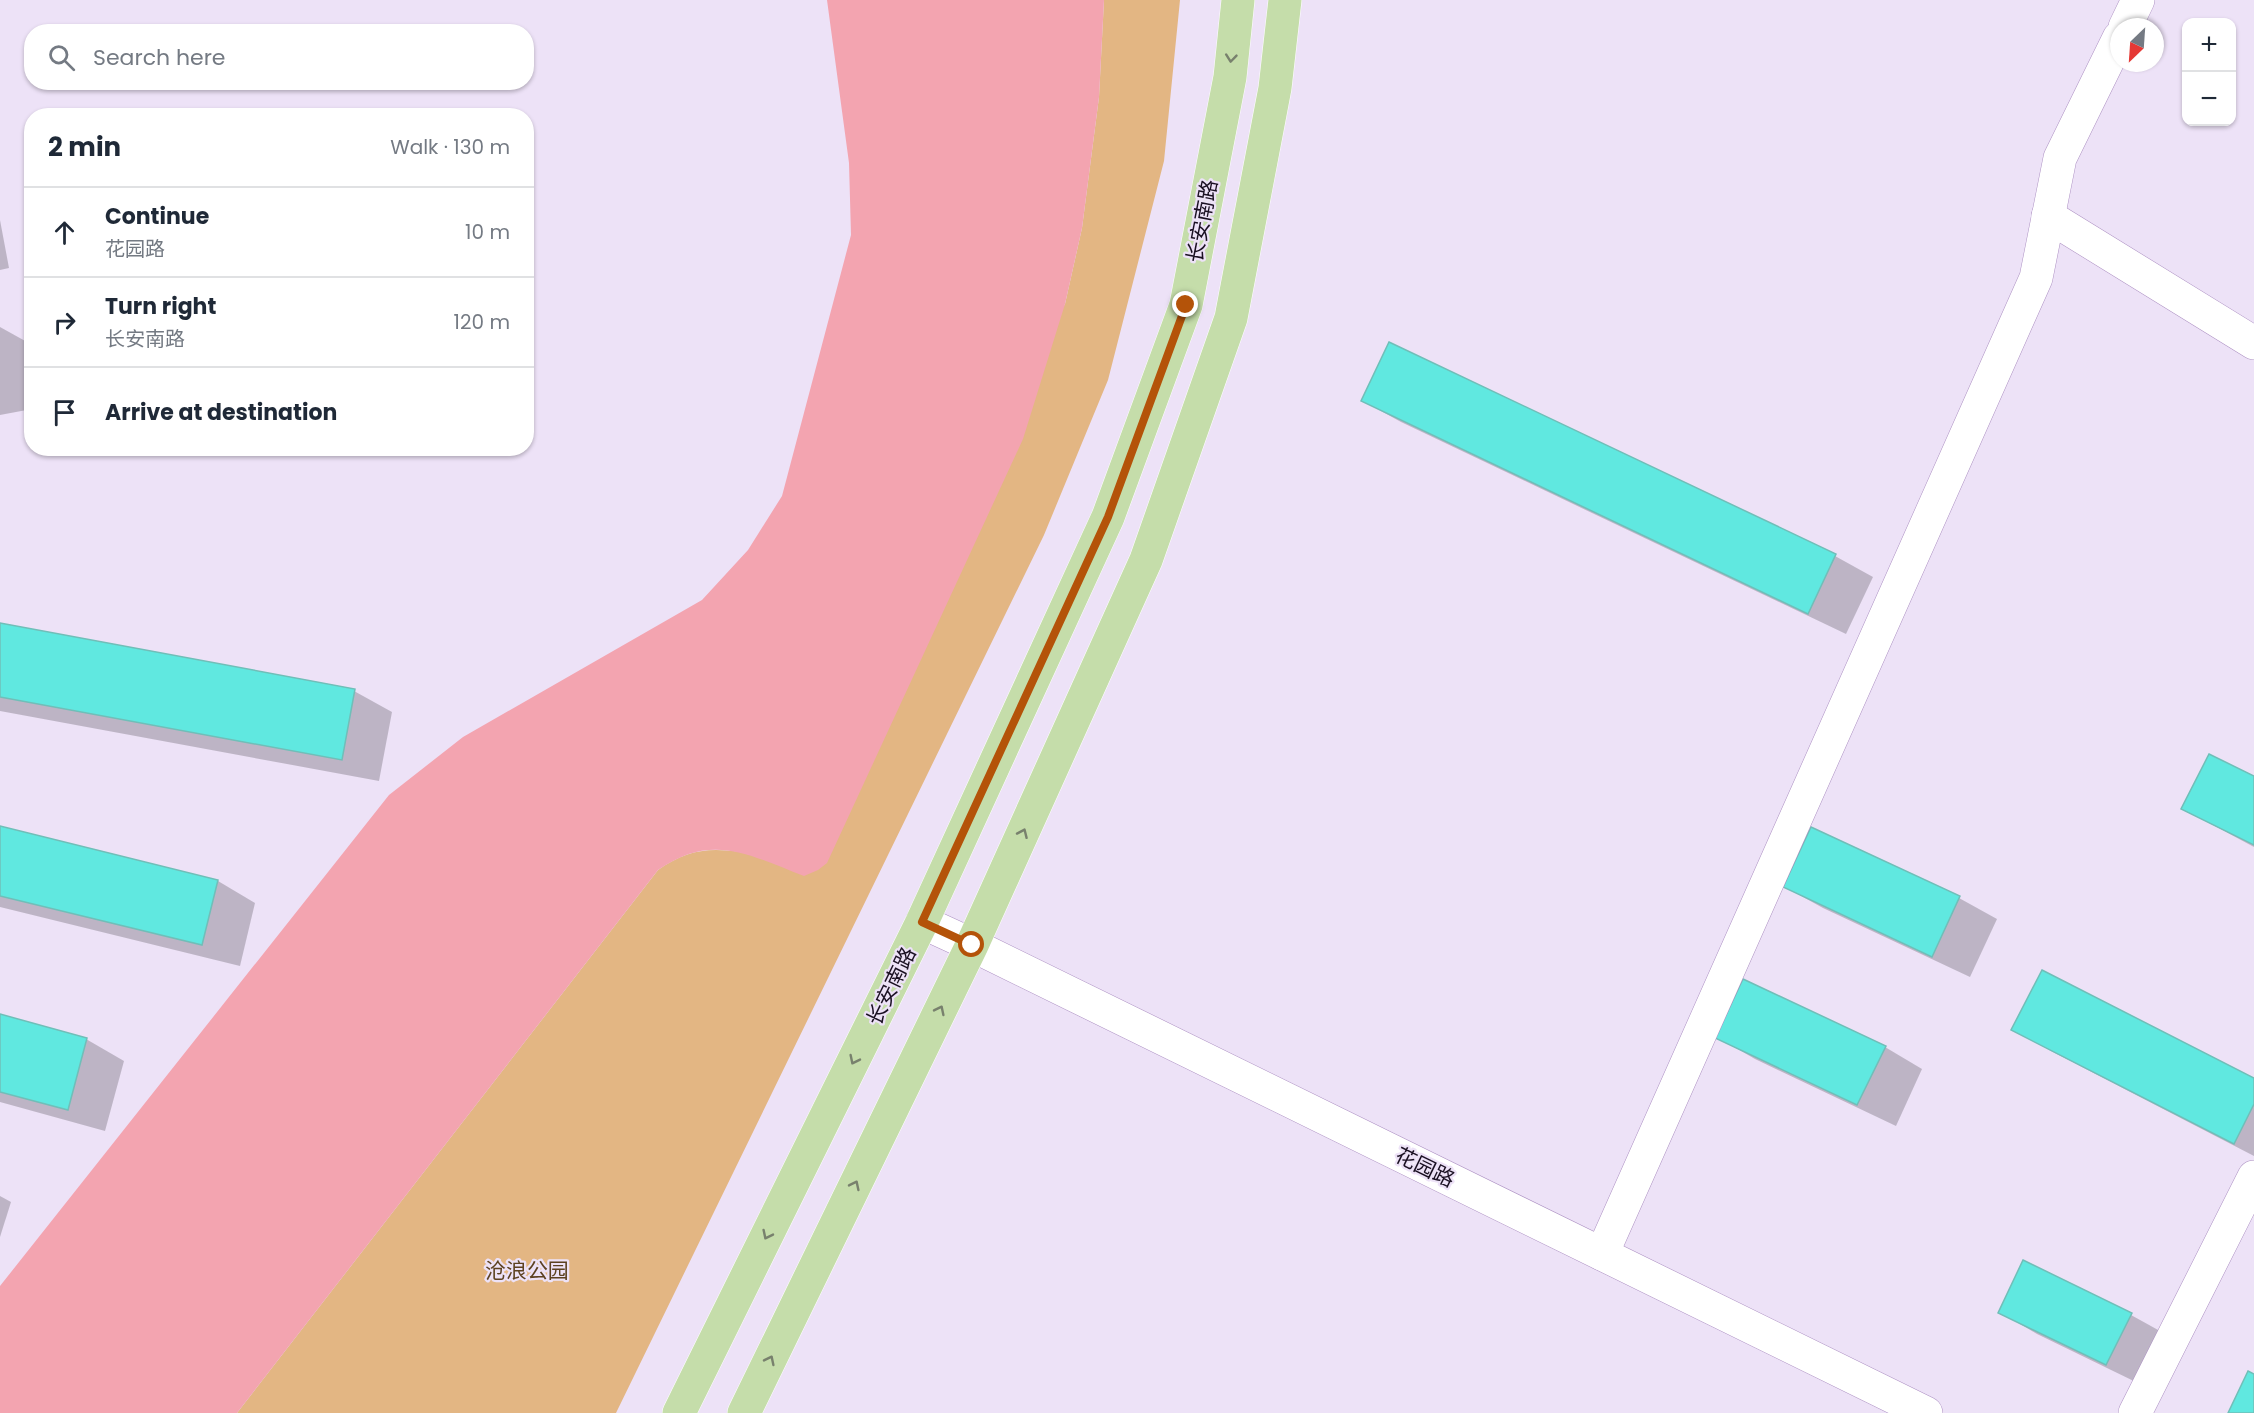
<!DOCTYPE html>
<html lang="en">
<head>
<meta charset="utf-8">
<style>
	:root { --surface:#fff; --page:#f2f2f3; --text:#1f2937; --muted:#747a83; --line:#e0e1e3 }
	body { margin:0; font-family:Poppins,"Noto Sans SC",sans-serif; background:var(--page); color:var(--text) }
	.controls { position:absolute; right:18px; top:18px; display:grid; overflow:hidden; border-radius:12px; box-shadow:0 2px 4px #0004 }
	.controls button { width:54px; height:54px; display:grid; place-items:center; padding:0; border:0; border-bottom:2px solid var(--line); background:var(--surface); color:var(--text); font:30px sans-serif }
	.compass { position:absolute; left:2110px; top:18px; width:54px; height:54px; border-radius:50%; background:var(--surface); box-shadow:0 2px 4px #0004; rotate:205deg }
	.stop { position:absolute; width:18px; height:18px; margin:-14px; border:4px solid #b45309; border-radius:50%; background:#fff }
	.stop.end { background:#b45309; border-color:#fff; box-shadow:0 2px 6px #0008 }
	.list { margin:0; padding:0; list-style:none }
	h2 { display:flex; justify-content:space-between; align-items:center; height:78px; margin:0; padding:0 24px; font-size:26px }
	h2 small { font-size:20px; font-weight:400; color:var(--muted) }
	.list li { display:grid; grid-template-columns:39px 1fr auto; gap:18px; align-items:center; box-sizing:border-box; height:90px; padding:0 24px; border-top:2px solid var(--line) }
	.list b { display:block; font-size:22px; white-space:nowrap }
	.list p { margin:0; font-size:20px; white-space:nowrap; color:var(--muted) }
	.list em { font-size:20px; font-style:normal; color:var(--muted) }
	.icon { flex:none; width:33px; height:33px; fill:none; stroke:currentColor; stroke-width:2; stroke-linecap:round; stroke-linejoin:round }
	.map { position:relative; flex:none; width:2254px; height:1413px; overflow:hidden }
	.search { position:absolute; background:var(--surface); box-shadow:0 2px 4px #0004; left:24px; top:24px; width:510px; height:66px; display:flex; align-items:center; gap:15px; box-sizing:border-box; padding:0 21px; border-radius:24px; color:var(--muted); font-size:22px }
	.panel { position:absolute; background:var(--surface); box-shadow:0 2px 4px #0004; left:24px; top:108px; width:510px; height:348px; border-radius:24px }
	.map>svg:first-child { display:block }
</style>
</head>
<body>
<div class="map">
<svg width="2254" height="1413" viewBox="0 0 2254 1413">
	<rect width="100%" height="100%" fill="#ede2f7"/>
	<path fill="#e3b683" d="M1104,0H1180L1164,161L1108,380L1044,535L616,1413H237L658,870C685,851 706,847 740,852L1065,304L1082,228L1099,97Z"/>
	<path fill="#f3a4b0" d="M827,0H1104L1099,97L1082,228L1065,304L1023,439L827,863L818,870L804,876C749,855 712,832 658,870L237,1413H0V1286L389,795L463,737L702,600L748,550L782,496L851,235L849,163Z"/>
	<g fill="#0003">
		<path d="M0,220L9,268L0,270Z"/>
		<path d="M0,327L27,342L32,370V409L0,415Z"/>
		<path d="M1390,344L1835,556L1873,577L1846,634L1401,422L1363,401Z"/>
		<path d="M0,625L354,691L392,712L379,781L0,711Z"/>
		<path d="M2254,777V847L2183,809Z"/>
		<path d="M0,828L218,881L255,903L240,966L0,907Z"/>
		<path d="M1785,887L1959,898L1997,919L1970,977L1823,908Z"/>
		<path d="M0,1016L86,1039L124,1061L105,1131L0,1102Z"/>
		<path d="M2013,1029L2254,1080V1156L2051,1051Z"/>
		<path d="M1717,1037L1885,1047L1922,1069L1896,1126L1755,1059Z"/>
		<path d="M0,1196L11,1202L0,1237Z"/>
		<path d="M2024,1262L2131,1315L2169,1336L2144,1386L2037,1334L2000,1312Z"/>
	</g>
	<g fill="#60e8e0" stroke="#70beb8" stroke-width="1.5">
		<path d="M1389,342L1836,554L1808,614L1361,401Z"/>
		<path d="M0,623L355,689L342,760L0,697Z"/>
		<path d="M2209,754L2254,776V845L2181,809Z"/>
		<path d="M0,826L218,880L202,945L0,896Z"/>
		<path d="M1811,827L1960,896L1932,957L1783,887Z"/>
		<path d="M2042,970L2254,1078V1104L2234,1144L2011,1030Z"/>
		<path d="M1743,979L1886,1046L1857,1105L1715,1038Z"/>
		<path d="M0,1014L87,1038L68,1110L0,1092Z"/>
		<path d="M2023,1260L2132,1313L2106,1365L1998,1313Z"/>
		<path d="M2248,1371L2254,1374V1413H2228Z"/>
	</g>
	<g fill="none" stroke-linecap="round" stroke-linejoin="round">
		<g stroke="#ad91c3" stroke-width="34">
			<g id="minor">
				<path d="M2125,27L2138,0"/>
				<path d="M2048,216L2254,343"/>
				<path d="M922,922L972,945L1926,1413"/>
				<path d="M1602,1254L2036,278L2060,158L2119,38"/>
				<path d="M2135,1413L2254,1177"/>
			</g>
		</g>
		<g stroke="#fff" stroke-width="34">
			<g id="major">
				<path d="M679,1413L922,922L1108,517L1186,305L1230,77L1238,0"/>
				<path d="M744,1413L972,945L1146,560L1231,318L1275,88L1285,0"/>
			</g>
		</g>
		<use href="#minor" stroke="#fff" stroke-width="33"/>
		<use href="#major" stroke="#c5ddaa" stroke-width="33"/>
	</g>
	<defs><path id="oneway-chevron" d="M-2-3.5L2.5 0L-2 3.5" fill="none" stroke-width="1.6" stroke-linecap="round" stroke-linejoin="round" transform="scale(1.5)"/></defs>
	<g stroke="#78816d">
		<use href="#oneway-chevron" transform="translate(1231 58) rotate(96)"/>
		<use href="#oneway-chevron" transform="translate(1023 833) rotate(-66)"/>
		<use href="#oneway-chevron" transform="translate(940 1010) rotate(-64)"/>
		<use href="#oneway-chevron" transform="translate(854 1060) rotate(116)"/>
		<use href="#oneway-chevron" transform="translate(855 1185) rotate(-64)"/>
		<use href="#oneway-chevron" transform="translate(767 1235) rotate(116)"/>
		<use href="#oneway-chevron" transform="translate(770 1360) rotate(-64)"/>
	</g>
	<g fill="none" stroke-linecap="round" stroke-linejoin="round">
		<path stroke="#b45309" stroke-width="8" d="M972,945L922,922L1108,517L1186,305"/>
	</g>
	<g text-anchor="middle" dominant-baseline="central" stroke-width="4.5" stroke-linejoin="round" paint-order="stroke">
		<g font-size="21" fill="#1a1022" stroke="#ede2f7">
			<text transform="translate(1202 221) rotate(-79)">长安南路</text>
			<text transform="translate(891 986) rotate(-64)">长安南路</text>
			<text transform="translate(1425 1167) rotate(26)">花园路</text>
		</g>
		<g font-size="21" fill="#5c4121" stroke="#ede2f7">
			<text x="527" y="1270">沧浪公园</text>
		</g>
	</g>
</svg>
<div class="controls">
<button>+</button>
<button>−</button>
</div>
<svg class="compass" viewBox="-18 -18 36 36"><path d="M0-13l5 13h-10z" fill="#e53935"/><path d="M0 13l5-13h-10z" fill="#747a83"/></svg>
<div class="stop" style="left:972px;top:945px"></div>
<div class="stop end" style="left:1186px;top:305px"></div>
<div class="search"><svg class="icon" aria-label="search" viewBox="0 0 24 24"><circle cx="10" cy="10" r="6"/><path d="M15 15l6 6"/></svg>Search here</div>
<section class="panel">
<h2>2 min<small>Walk · 130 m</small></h2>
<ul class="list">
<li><svg class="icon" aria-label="ahead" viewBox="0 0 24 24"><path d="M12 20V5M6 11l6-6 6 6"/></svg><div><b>Continue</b><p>花园路</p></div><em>10 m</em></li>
<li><svg class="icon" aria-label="right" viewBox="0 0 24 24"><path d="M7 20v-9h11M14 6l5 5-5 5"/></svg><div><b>Turn right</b><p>长安南路</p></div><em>120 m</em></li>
<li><svg class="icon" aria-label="arrive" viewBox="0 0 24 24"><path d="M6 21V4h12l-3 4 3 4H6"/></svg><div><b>Arrive at destination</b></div></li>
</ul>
</section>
</div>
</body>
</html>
